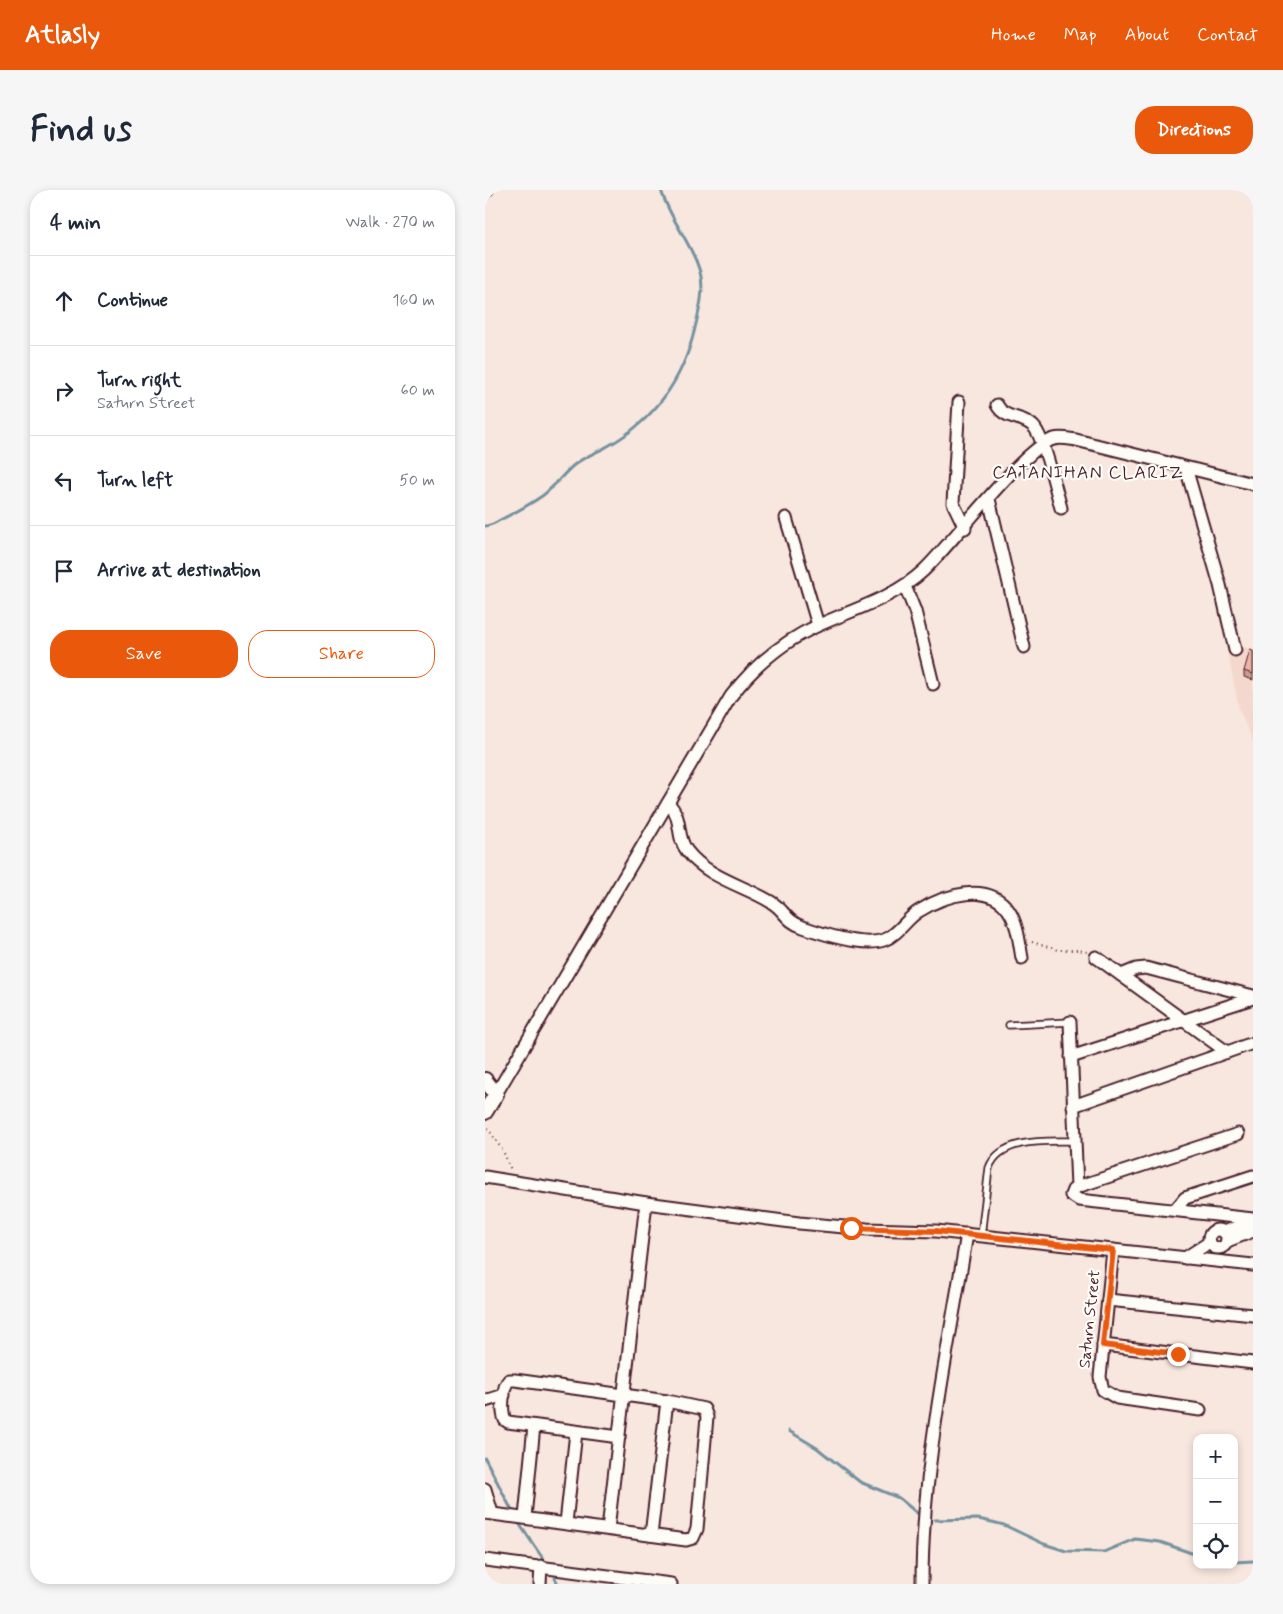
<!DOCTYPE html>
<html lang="en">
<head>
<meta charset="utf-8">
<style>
	:root { --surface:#fff; --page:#f6f6f7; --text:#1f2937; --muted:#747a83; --line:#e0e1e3; --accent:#ea580c }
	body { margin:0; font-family:Mynerve,sans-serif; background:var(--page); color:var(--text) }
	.controls { position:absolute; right:15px; bottom:15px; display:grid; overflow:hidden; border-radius:10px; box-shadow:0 2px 8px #0003 }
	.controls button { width:45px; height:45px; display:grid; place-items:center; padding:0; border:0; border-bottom:1px solid var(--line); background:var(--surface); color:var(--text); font:25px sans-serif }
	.stop { position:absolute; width:15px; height:15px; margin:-11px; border:4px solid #ea580c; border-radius:50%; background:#fff }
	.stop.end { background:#ea580c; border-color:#fff; box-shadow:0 1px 5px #0008 }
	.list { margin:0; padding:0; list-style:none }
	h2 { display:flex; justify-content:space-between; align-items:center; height:65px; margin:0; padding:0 20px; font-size:21px }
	h2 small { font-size:16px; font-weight:400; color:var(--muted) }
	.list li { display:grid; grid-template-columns:32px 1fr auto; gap:15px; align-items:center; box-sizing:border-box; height:90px; padding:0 20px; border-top:1px solid var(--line) }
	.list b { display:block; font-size:19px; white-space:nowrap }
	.list p { margin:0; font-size:16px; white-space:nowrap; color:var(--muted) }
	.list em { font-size:16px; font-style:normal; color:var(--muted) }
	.actions { display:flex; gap:10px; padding:15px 20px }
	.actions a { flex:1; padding:11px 0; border:1px solid var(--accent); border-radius:20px; text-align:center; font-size:18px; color:var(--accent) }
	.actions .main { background:var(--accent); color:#fff }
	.icon { flex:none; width:28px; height:28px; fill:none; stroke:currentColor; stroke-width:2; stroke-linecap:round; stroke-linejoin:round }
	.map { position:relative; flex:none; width:768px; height:1394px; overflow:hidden; border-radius:20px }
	header { display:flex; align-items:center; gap:30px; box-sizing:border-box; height:70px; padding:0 25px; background:var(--accent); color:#fff }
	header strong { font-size:24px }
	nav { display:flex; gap:28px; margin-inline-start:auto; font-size:18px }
	.intro { display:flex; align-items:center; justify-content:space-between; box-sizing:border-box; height:120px; padding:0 30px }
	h1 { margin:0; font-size:35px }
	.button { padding:12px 22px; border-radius:20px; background:var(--accent); color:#fff; font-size:18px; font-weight:700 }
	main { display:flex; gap:30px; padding:0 30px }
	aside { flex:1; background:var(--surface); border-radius:20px; box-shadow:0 2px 8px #0003 }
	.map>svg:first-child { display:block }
</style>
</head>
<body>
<header>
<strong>Atlasly</strong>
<nav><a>Home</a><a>Map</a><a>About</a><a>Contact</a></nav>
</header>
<div class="intro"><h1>Find us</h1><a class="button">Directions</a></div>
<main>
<aside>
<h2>4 min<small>Walk · 270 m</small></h2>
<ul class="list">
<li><svg class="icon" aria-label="ahead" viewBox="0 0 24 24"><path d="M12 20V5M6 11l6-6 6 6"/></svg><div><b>Continue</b></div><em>160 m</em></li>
<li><svg class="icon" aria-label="right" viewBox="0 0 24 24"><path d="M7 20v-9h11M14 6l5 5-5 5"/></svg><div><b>Turn right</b><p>Saturn Street</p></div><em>60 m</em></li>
<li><svg class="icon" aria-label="left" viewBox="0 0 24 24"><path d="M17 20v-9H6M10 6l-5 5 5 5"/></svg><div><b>Turn left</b></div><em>50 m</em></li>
<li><svg class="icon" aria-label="arrive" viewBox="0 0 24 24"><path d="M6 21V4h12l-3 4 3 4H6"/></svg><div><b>Arrive at destination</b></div></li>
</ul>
<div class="actions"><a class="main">Save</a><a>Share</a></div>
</aside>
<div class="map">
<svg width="768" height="1394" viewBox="0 0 768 1394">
	<rect width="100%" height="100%" fill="#f8e7de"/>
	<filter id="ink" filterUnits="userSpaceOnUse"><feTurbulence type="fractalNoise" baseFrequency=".02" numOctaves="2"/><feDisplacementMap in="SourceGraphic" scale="10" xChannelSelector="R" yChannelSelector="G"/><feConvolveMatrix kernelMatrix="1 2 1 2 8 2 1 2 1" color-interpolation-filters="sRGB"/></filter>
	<g filter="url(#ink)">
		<path fill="#f5d8cd" d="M756,456L768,460V552L754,519L742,459Z"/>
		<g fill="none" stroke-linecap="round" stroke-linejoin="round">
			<g stroke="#7492a0" stroke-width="3">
				<path d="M0,336C6,336 12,332 17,329C31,322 44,315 57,306C69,297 78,284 89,275C100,266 111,263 123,256C169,230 198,190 210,138C214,121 220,100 215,82C207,53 185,30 176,0"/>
				<path d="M304,1241L332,1258L375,1292L414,1308L432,1323"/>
				<path d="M0,1268L26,1319"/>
				<path d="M450,1330L493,1329L507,1332L519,1335L559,1354L581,1361L619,1362L650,1349L675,1352L712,1365"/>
				<path d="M35,1335L61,1373"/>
				<path d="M749,1372L768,1371"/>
				<path d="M70,1388L73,1394"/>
			</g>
			<g stroke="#4a1f2b" stroke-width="9">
				<g id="service">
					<path d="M524,835L585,832"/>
					<path d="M496,1046L504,978C515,947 563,951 590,951"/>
				</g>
			</g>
			<g stroke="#4a1f2b" stroke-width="15">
				<g id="minor">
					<path d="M0,1L2,0"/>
					<path d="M474,212L468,313L480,338"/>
					<path d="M512,215C520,230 536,225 548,236C559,246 571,301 576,318"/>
					<path d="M701,278L735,395L750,460"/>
					<path d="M504,309L539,457"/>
					<path d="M301,328L333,435"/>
					<path d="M420,396L430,421L448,494"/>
					<path d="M183,613C199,629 190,645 202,661C223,688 258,695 286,712C300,720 300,731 318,737C338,744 379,757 399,750C413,745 422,728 434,721C459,705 504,691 524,721C533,735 534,752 537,768"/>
					<path d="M611,767L742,862"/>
					<path d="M636,785L651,779L661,778L768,806"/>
					<path d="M585,832L592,997"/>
					<path d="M586,867L768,808"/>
					<path d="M11,904L246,506C270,475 298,451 334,435C369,419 409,408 438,381C466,355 540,256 569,249C576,247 584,249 591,250L768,294"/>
					<path d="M588,916L768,853"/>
					<path d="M753,944L592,997L588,1000L586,1005L594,1010L768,1029"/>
					<path d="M0,987L161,1013L314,1033L382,1039L451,1041L768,1075"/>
					<path d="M690,1020L700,1008L768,986"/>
					<circle cx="733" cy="1049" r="9"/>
					<path d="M739,1042L768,1031"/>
					<path d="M742,1051L768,1041"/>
					<path d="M628,1060L615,1187L618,1200L632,1208L715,1220"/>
					<path d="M700,1068L725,1052"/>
					<path d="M623,1110L768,1125"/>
					<path d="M618,1155L768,1173"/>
					<path d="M0,1211L19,1205"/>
					<path d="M0,1299L7,1323"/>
					<path d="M0,1323L201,1350L208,1348L212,1339L222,1227L219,1219L182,1211L30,1190H24C17,1197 16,1221 20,1230L23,1232L134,1247"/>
					<path d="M40,1327L49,1236"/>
					<path d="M81,1333L91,1242"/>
					<path d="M123,1339L161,1013"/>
					<path d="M166,1345L182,1211"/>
					<path d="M0,1370L186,1394"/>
					<path d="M55,1394L56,1376"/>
					<path d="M437,1394C437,1277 463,1160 482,1044"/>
				</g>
			</g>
			<g stroke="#4a1f2b" stroke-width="18">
				<path id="tertiary" d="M0,890L11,904L0,922"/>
			</g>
			<g stroke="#4a1f2b" stroke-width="2" stroke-dasharray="1 4" stroke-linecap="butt">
				<path d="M547,752L573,760H594L602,762"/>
				<path d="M0,934L18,961L26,980"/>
			</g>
			<use href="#service" stroke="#fdfcf7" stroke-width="5.5"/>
			<use href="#minor" stroke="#fdfcf7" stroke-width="11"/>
			<use href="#tertiary" stroke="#fdfcf7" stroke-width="14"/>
		</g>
		<path fill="#cc9c8d" stroke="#4a1f2b" d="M768,461V490L759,487V481Z"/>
		<path fill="#edb5a4" stroke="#4a1f2b" d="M765,460L768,461V484L759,481Z"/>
	</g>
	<g fill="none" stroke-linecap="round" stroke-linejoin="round" filter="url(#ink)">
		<path stroke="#ea580c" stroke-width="6" d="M366,1038L451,1041L628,1060L618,1155L693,1164"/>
	</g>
	<g text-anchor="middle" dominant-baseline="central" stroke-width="4.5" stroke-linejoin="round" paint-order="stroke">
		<g font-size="16" fill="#4a1f2b" stroke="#fdfcf7">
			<text transform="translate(605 1129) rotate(-84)">Saturn Street</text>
		</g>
		<g font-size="18" letter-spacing="1" fill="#4a1f2b" stroke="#fdfcf7">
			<text x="603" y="283">CATANIHAN CLARIZ</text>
		</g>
	</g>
</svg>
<div class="controls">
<button>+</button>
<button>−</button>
<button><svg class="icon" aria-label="locate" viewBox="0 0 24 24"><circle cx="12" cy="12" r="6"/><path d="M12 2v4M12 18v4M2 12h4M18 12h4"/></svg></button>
</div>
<div class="stop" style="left:366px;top:1038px"></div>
<div class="stop end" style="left:693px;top:1164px"></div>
</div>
</main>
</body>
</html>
